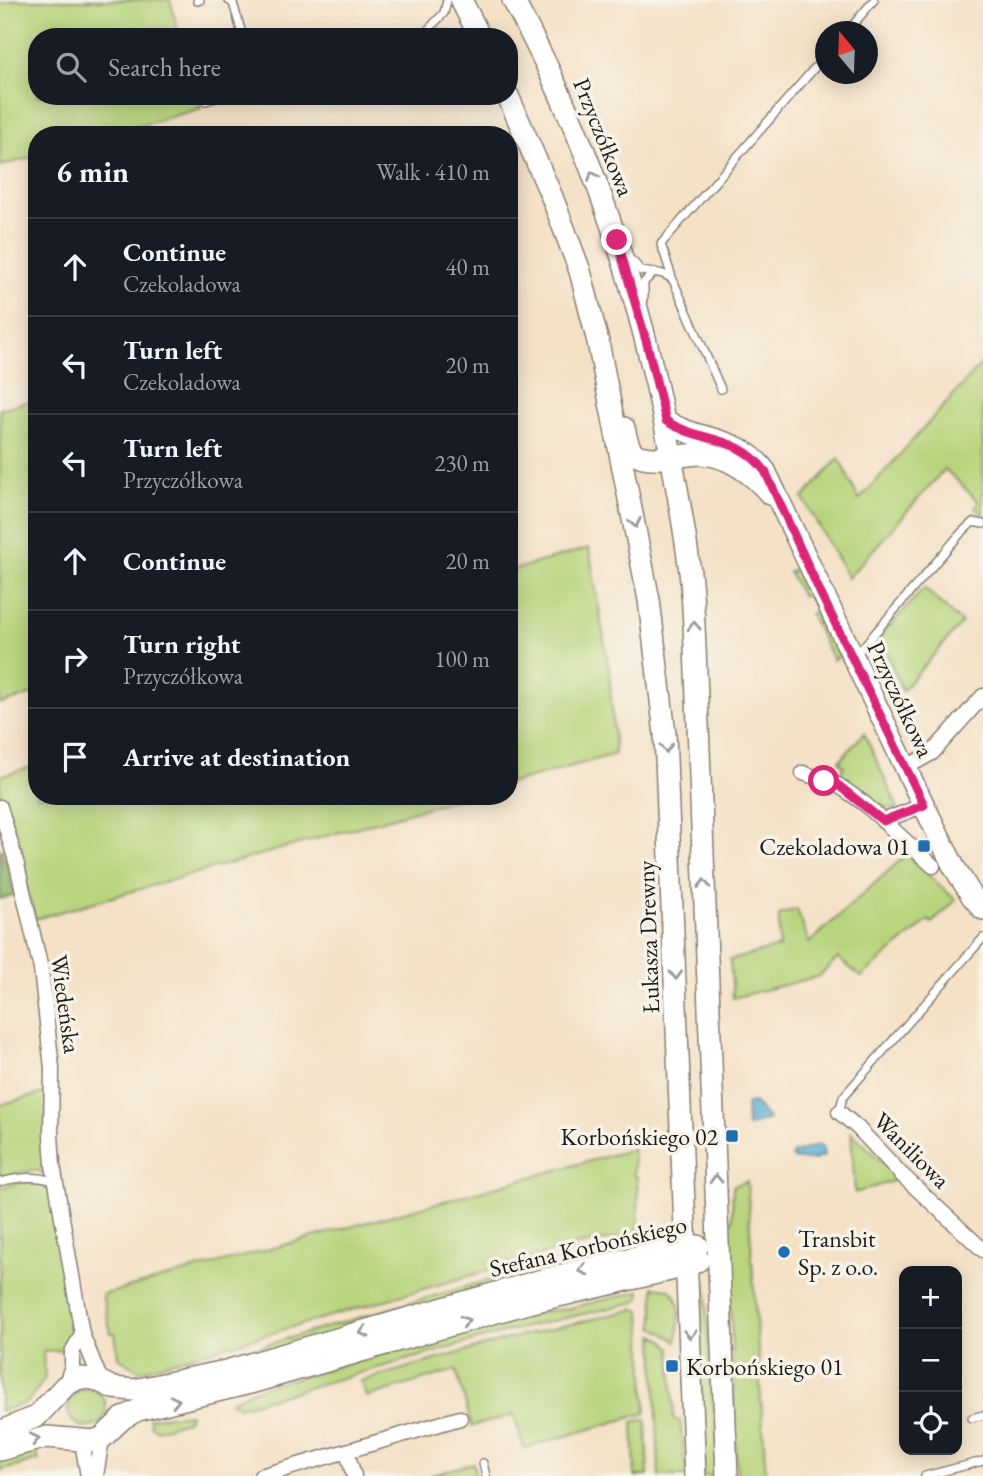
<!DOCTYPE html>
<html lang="en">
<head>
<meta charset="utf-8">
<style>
	:root { --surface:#171b24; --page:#242831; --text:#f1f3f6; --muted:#9ea1a6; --line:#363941 }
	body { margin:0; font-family:"EB Garamond",serif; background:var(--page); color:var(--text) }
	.controls { position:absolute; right:21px; bottom:21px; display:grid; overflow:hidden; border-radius:14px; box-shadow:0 4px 18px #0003 }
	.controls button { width:63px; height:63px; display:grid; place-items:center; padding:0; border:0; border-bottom:2px solid var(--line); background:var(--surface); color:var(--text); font:35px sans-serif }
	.compass { position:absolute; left:815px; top:21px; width:63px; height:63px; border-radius:50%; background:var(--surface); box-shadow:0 4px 18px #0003; rotate:341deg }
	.stop { position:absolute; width:21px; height:21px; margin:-16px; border:5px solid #db2777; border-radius:50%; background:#fff }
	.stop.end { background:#db2777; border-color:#fff; box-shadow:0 2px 7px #0008 }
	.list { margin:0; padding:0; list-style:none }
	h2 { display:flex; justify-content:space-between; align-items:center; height:91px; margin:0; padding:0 28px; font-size:30px }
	h2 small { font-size:23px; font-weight:400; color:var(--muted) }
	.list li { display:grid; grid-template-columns:46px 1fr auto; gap:21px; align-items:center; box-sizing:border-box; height:98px; padding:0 28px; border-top:2px solid var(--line) }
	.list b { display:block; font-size:26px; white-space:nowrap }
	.list p { margin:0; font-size:23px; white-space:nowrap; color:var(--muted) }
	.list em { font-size:23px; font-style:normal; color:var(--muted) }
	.icon { flex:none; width:38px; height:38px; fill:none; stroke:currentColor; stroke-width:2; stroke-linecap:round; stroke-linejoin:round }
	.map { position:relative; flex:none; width:983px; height:1476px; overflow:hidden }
	.search { position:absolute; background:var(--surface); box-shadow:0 4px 18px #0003; left:28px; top:28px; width:490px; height:77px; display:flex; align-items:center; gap:18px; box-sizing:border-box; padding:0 24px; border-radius:28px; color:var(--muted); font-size:26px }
	.panel { position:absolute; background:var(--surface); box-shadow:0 4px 18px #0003; left:28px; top:126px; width:490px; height:679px; border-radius:28px }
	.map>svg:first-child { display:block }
</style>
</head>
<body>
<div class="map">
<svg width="983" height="1476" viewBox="0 0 983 1476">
	<rect width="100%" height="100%" fill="#f7f3e8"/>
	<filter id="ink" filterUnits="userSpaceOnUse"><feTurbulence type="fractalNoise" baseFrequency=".0143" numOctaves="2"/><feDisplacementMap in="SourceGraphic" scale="14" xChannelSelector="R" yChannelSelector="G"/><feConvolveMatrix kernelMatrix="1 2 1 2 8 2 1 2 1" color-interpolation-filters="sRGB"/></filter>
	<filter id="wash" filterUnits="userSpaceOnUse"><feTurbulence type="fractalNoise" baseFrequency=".00686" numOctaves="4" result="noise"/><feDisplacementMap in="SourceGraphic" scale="28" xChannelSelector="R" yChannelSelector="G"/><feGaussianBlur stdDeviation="1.57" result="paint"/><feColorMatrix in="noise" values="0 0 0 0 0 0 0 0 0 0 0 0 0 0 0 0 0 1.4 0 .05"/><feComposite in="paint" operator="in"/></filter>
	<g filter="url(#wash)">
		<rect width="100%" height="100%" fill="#f4e1c6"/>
		<g fill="#b7d47b" stroke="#6a784c" stroke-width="2">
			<path d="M15,0H170L180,37H37V96H198L201,108L109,135H37V156L0,166V4Z"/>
			<path d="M983,362V514L975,508L979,502L945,469L848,578L803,498L839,458L859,500Z"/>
			<path d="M37,399V693L0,704V409Z"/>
			<path d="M589,548L609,670L615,754L509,784V571Z"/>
			<path d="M800,567L811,592L802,597L789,572Z"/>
			<path d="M924,588L962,623L902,691L880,637Z"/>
			<path d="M819,610L841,656L833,660L810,614Z"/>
			<path d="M864,733L898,808C874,810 862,796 843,782L841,772L844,766L839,761Z"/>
			<path d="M37,765V796H467L35,919L0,792V776Z"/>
			<path d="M906,855L956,900L932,923L929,920L861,977L838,958L819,976L733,998L730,960L779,947V915L797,909L809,943Z"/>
			<path d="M47,1092L50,1175L34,1170L0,1177V1105Z"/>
			<path d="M851,1132L895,1174L892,1177L893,1181L855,1193Z"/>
			<path d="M633,1149L634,1176L637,1177L639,1227L637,1235L576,1245L140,1371L118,1357L115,1333H111L102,1295Z"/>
			<path d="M29,1180L39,1181L52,1190L72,1338L64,1350L43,1352L45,1378L27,1403L0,1411V1188Z"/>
			<path d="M747,1181L766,1476H737L727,1222L732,1221L733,1186Z"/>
			<path d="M530,1268L533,1270L515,1280L237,1362L142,1381Z"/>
			<path d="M703,1279L706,1284L710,1387L719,1450L720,1476H703L697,1281Z"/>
			<path d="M654,1287L669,1289C685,1303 679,1321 677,1341L654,1327Z"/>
			<path d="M640,1291V1297L636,1302L513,1330L239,1407L231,1401L255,1389L528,1313L566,1309Z"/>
			<path d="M636,1309L641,1311L646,1413L524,1448L514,1415L472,1426L456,1370L366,1397L361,1381L512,1338Z"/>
			<path d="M654,1335L665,1341L671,1348L674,1420L680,1421L687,1476H659Z"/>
			<circle cx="87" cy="1408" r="19"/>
			<path d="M190,1414L186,1421L157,1430L151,1427L149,1418Z"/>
			<path d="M646,1419L648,1476H635L633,1422Z"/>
			<path d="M34,1445L39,1460L0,1471V1457Z"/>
			<path d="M473,1463L476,1476H429Z"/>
		</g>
		<path fill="#91b66b" stroke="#566944" stroke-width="2" d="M2,849L15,895L0,899V850Z"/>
		<g fill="#55aad1" stroke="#386376" stroke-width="2">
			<path d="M754,1103L769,1119L747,1127L746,1104Z"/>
			<path d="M818,1145L822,1146L824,1156L814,1160H795L792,1157L793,1153Z"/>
		</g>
	</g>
	<g filter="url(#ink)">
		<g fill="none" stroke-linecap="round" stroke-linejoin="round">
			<g stroke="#887e71" stroke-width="10">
				<g id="lane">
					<path d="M228,0L233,3L243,37"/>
					<path d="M197,1L200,0"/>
					<path d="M847,32L874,0"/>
					<path d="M424,34L444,13L447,0"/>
					<path d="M417,37C431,33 449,31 463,37"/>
					<path d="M206,101L222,96"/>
					<path d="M629,260L633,261L641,271C654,274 662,270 673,280L721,389"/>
					<path d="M673,280L661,244L825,56"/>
					<path d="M641,303L644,296V282L655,272"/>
					<path d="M856,655L961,533L973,522L983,524"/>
					<path d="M839,1112L843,1097L983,938"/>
					<path d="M0,1182C20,1177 37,1175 56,1182"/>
					<path d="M972,1418L983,1415"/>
					<path d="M483,1463L486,1476"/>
					<path d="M925,1476L983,1461"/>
				</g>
			</g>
			<g stroke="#887e71" stroke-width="17">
				<g id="street">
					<path d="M905,768L932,753L983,696"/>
					<path d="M803,773L838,785L865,804L933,866"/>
					<path d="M0,807L17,865L41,969L52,1068L51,1135L53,1165L82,1334L101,1381"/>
					<path d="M883,821L924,805"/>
					<path d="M839,1112L858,1128L902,1175L983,1250"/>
					<path d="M65,1386L72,1366V1352L82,1334"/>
					<path d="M82,1442L88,1476"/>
					<path d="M347,1452L354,1476"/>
					<path d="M96,1476L102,1438"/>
					<path d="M261,1476L460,1418"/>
				</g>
			</g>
			<g stroke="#887e71" stroke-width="24">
				<g id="secondary">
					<path d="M461,0L480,37"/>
					<path d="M513,0C593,146 645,308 674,472C681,512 689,552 692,593C694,619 695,646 696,672L727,1476"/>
					<path d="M508,96L552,197L580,271L598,342L649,600L665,734L695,1476"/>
					<path d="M666,421C700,443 737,434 765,471L912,781L954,867L972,896L983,909"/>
					<path d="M624,428C626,436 628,448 634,453C648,464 684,454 700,454C727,454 754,475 770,494"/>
					<path d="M0,1432L37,1416L65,1386L79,1378L95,1379L113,1388L134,1390L226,1371L538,1281L673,1248L698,1246"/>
					<path d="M0,1450L47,1437L93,1441L102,1438L123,1418L138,1410L254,1382L528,1303L687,1266L699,1260"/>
				</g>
			</g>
			<use href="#lane" stroke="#fff" stroke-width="7"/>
			<use href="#street" stroke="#fff" stroke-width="14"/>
			<use href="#secondary" stroke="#fff" stroke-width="21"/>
		</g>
		<defs><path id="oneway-chevron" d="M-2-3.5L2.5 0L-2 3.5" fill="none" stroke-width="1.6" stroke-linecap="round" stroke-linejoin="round" transform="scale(1.75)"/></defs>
		<g stroke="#999">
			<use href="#oneway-chevron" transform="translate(593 176) rotate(-111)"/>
			<use href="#oneway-chevron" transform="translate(635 523) rotate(78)"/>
			<use href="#oneway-chevron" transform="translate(694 626) rotate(-93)"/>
			<use href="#oneway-chevron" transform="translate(666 748) rotate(87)"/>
			<use href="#oneway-chevron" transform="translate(704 884) rotate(-92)"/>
			<use href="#oneway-chevron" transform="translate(676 975) rotate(88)"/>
			<use href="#oneway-chevron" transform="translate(716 1179) rotate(-92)"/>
			<use href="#oneway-chevron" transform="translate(583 1270) rotate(166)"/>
			<use href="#oneway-chevron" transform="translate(465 1321) rotate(-16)"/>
			<use href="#oneway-chevron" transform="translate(364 1332) rotate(164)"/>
			<use href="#oneway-chevron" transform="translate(690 1334) rotate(88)"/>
			<use href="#oneway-chevron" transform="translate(175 1401) rotate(-13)"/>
			<use href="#oneway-chevron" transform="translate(35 1439) rotate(-13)"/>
		</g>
	</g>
	<g fill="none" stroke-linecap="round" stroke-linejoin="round" filter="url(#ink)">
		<path stroke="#db2777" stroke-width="9" d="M617,240L647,344L666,421C700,443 738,434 765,471L820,592L924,805L883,821L838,785L824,781"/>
	</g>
	<g fill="#1f6fb2" stroke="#f7f3e8" stroke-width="2.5">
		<rect x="917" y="839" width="14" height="14" rx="3.5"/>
		<rect x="725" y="1129" width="14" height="14" rx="3.5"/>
		<circle cx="784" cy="1252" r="7"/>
		<rect x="665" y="1359" width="14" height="14" rx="3.5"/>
	</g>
	<g text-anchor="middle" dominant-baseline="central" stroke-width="7" stroke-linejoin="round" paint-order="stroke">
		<g font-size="24" fill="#1c1c1c" stroke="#f7f3e8">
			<text transform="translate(604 137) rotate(68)">Przyczółkowa</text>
			<text transform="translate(901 699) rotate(65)">Przyczółkowa</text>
			<text transform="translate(648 937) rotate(-92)">Łukasza Drewny</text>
			<text transform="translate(66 1004) rotate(82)">Wiedeńska</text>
			<text transform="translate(912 1150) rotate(45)">Waniliowa</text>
			<text transform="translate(588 1246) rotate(-13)">Stefana Korbońskiego</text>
		</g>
		<g font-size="24" fill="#1c1c1c" stroke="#f7f3e8" text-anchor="end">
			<text x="910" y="846">Czekoladowa 01</text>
			<text x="718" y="1136">Korbońskiego 02</text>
			<text x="798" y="1238" text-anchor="start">Transbit<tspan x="798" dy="28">Sp. z o.o.</tspan></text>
			<text x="686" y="1366" text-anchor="start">Korbońskiego 01</text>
		</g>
	</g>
</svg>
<div class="controls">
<button>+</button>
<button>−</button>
<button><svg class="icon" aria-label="locate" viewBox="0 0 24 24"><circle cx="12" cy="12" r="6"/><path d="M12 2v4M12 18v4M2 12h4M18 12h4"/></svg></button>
</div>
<svg class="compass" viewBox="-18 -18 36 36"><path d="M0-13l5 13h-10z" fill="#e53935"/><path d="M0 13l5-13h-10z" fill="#9ea1a6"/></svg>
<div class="stop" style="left:824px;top:781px"></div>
<div class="stop end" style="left:617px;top:240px"></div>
<div class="search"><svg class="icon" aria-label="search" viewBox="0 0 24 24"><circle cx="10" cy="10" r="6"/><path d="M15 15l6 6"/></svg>Search here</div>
<section class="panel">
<h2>6 min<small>Walk · 410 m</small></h2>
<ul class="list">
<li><svg class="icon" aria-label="ahead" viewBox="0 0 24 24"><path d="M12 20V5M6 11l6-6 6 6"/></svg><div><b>Continue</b><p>Czekoladowa</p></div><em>40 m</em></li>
<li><svg class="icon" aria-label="left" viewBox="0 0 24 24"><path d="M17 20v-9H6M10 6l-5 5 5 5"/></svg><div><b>Turn left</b><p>Czekoladowa</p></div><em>20 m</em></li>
<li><svg class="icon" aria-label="left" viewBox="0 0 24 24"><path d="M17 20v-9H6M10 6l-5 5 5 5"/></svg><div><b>Turn left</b><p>Przyczółkowa</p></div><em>230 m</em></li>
<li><svg class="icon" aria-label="ahead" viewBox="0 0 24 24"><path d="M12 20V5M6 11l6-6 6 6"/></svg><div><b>Continue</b></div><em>20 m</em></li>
<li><svg class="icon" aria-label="right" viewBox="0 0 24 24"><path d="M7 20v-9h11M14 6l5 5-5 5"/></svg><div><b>Turn right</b><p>Przyczółkowa</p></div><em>100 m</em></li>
<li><svg class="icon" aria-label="arrive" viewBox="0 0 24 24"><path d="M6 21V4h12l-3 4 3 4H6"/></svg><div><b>Arrive at destination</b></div></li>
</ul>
</section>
</div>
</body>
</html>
